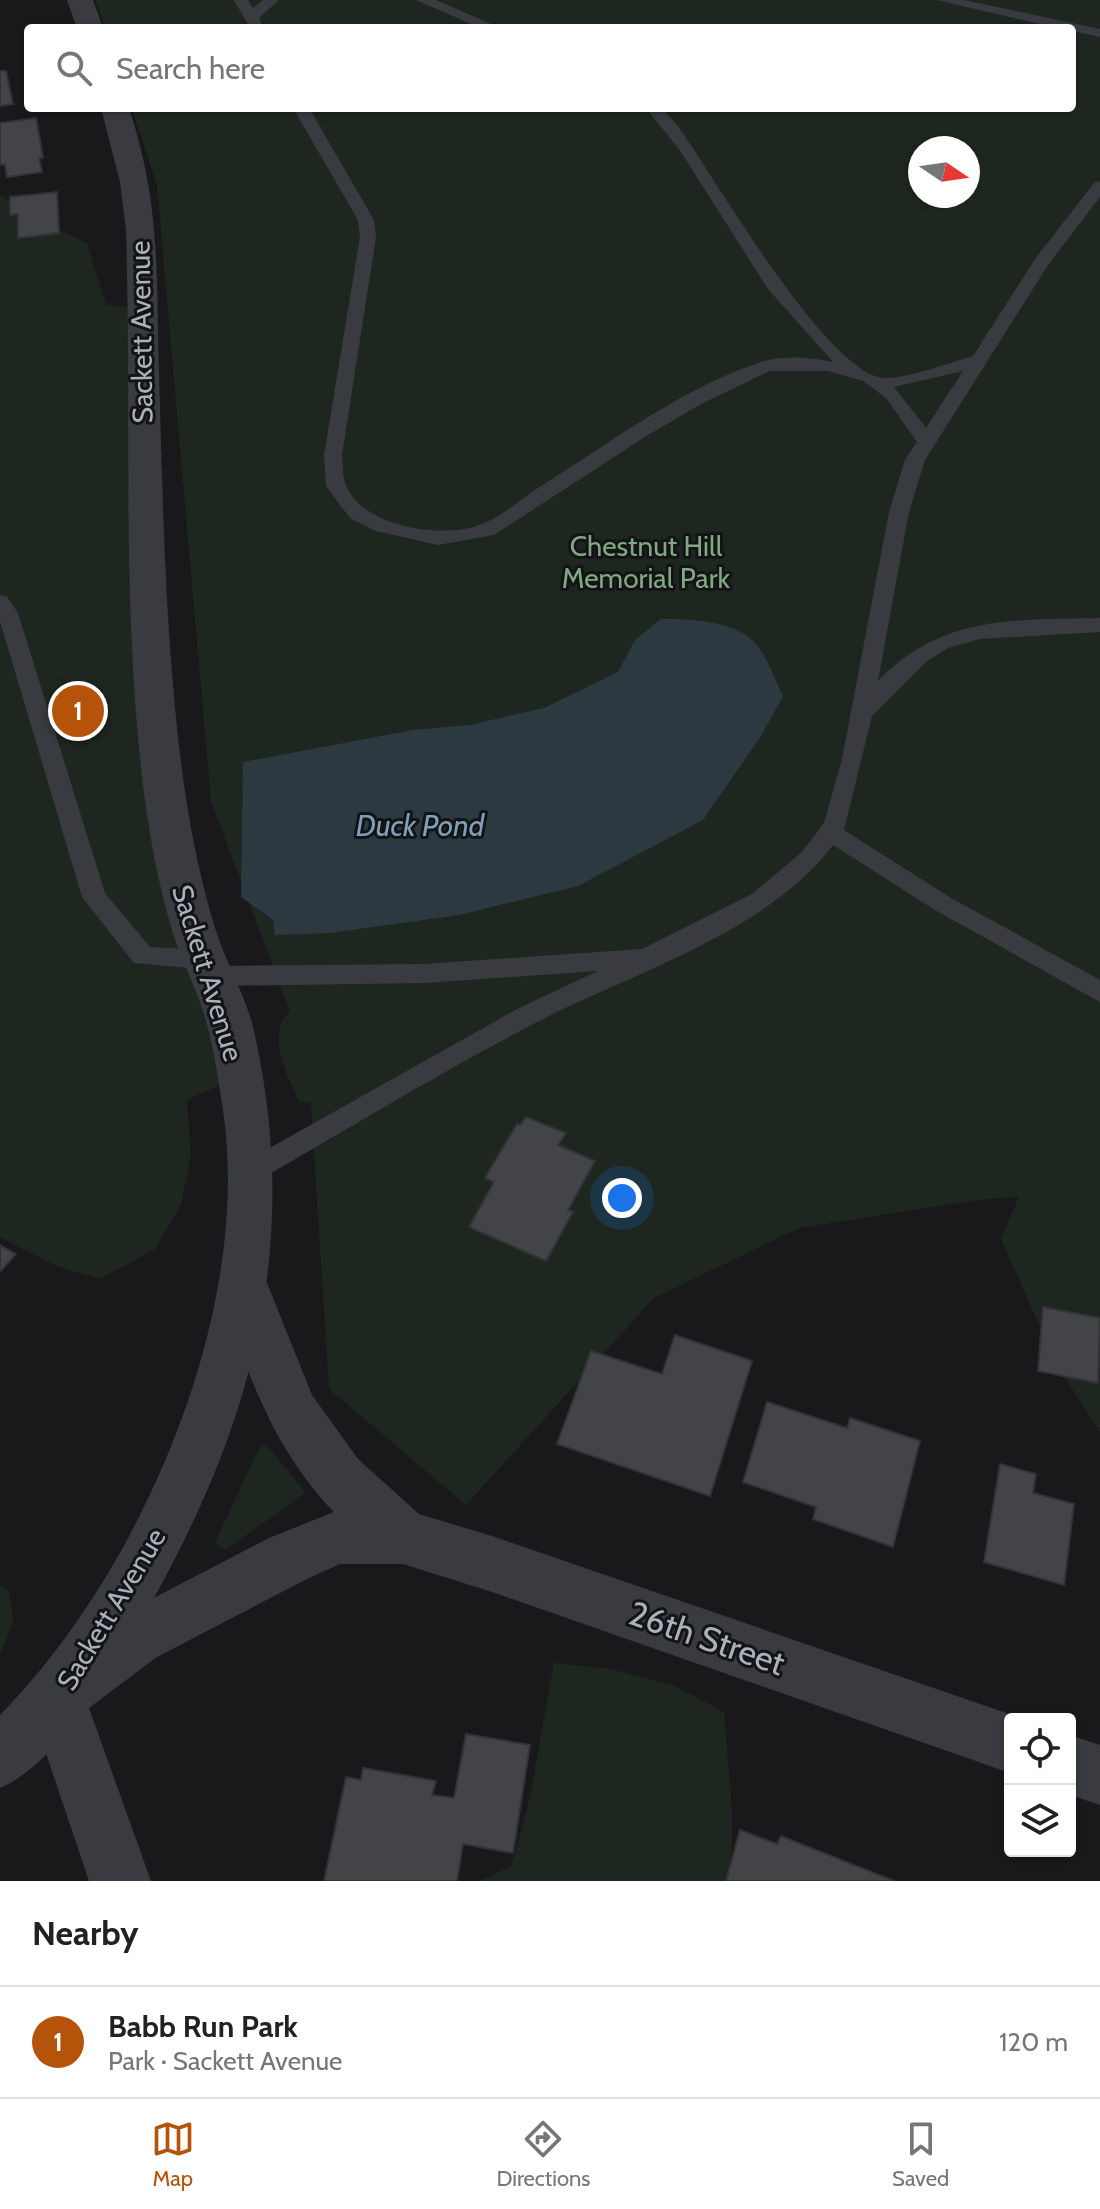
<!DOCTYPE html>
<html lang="en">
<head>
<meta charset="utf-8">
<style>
	:root { --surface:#fff; --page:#f6f6f6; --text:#222; --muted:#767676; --line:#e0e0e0; --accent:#b45309 }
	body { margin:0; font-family:Cabin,sans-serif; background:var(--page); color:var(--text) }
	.controls { position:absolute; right:24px; bottom:24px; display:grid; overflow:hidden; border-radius:8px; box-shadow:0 2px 6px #0004 }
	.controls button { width:72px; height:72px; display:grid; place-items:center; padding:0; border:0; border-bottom:2px solid var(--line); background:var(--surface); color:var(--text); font:40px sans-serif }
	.compass { position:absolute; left:908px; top:136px; width:72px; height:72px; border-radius:50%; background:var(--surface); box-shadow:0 2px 6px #0004; rotate:103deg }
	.you { position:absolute; left:622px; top:1198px; width:28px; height:28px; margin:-20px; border:6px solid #fff; border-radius:50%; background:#1a73e8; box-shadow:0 0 0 12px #1a73e833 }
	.badge { display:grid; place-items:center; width:52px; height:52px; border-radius:50%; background:var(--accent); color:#fff; font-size:26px; font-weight:700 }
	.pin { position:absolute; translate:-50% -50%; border:4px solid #fff; box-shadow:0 2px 8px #0006 }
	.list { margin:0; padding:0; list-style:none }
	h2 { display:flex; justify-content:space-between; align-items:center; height:104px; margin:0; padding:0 32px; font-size:34px }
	h2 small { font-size:26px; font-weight:400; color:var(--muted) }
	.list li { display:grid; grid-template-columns:52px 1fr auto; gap:24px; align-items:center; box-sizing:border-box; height:112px; padding:0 32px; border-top:2px solid var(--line) }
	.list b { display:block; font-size:30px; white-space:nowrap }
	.list p { margin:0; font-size:26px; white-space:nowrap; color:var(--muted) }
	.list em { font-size:26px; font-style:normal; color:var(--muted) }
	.icon { flex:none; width:44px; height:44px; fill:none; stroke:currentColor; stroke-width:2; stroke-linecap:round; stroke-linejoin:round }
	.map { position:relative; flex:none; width:1100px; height:1881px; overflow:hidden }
	.search { position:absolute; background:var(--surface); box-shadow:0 2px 6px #0004; left:24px; right:24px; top:24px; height:88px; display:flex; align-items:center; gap:20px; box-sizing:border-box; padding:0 28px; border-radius:8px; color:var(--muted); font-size:30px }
	.sheet { height:216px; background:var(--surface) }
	nav { display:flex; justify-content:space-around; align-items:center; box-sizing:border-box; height:112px; border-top:2px solid var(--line); background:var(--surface); font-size:22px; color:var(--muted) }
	nav a { display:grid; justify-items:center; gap:4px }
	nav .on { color:var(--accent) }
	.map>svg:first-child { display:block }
</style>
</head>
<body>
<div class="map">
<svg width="1100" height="1881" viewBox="0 0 1100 1881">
	<rect width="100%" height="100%" fill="#19191b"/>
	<g fill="#1e271f" fill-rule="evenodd">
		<path d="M96,0H1100V1432L1057,1365L1001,1239L1019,1197L984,1199L799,1228L654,1298L466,1505L329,1389L311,1103L299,1101C287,1075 265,1034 290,1011L211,801L157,185L132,108H1072V28H105ZM920,148H968V196H920Z"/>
		<path d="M0,195L45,223L87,243L106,305L141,308L150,644L239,1076L187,1100L191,1156L181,1204L155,1249L100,1279L56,1266L0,1237Z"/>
		<path d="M265,1443L306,1493L225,1550L215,1543L256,1454Z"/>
		<path d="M0,1585L9,1591L13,1622L0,1655Z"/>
		<path d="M554,1663L611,1669L673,1685L724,1712L732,1810L731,1881H479L510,1867C534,1802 540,1732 554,1663Z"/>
	</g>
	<path fill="#2d3941" d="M661,619C691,619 736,620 757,645C768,659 775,680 783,696L761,736L703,820L578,886L459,915L330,933L275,935L273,920L241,897L243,762L413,730L470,725L544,708L618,672L635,640Z"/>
	<g fill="#434448" stroke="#333338" stroke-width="2">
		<path d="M0,71H6L13,104L0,106Z"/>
		<path d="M36,118L43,158H39L42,172L7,177L5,164L0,165V123Z"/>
		<path d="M57,192L59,233L18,238V214L10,215V197Z"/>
		<path d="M526,1117L566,1133L558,1145L595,1161L568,1210L573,1212L546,1261L469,1227L494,1182L485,1178L517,1124L520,1125Z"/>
		<path d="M0,1245L16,1254L0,1272Z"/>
		<path d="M1043,1307L1100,1318L1098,1383L1038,1371Z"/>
		<path d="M675,1335L752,1361L710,1496L557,1444L591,1351L662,1374Z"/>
		<path d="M767,1402L847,1428L850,1418L920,1441L893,1547L813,1519L816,1507L743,1482Z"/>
		<path d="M1000,1464L1036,1474L1033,1493L1074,1504L1064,1585L984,1562Z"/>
		<path d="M466,1734L530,1745L513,1853L463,1844L457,1881H324L346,1777L361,1780L363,1768L436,1781L432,1795L454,1798Z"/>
		<path d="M740,1830L777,1844L781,1836L894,1881H726Z"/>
	</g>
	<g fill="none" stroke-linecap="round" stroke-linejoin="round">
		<g fill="#393b41" fill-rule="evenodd">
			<path d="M234,0H248L253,8L263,0H279L259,18L264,28H250Z"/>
			<path d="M416,0H436L500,28H480Z"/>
			<path d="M937,0H964L1100,29V37L1072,31V28H1056Z"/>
			<path d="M293,108H309L374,220L376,237L342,455C343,464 342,477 346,485C362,527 444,540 482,524C501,517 520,500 538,488C607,445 683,387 761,362C783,355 811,357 833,362L768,289L681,152L646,108H662L677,125C715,177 824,370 883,378C902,380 953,362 973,356L1035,259L1094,183L1100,181V197L1048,265L925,460L909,512L878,681C941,615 1015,620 1100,618V632L980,639L948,648L927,661L872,716L844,830L951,898L1100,980V1002L935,910L833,845C766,933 635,972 539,1021C444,1070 352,1127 259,1180L250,1183L241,1180L237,1172L241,1164L519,1008L598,971L424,983L211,986L202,983L199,976L202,969L134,963L82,897L0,621V595L7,597L18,613L105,893L150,947L204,950L213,953L216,960L213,966L424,964L642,949L752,894L803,851L824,823L842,759L889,512L905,460L917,442L886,398L863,381L828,371H770L701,404L648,435L494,535L438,545L376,531L350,518L326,486L324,455L360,237L358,220ZM963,371L926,428L894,387Z"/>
		</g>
		<g fill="#393b41" fill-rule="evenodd">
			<path d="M245,1266L263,1273L312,1395L358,1459L419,1514L492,1536L1024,1719H1010V1773L492,1592L403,1564H340L309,1578L157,1657L89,1708L151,1881H89L27,1697L35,1676L117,1617L269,1538L334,1512C274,1451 245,1369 220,1289L227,1273Z"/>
			<path d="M1070,1735L1100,1745V1805L1070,1795Z"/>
		</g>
		<g fill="#393b41" fill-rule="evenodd">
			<path d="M67,0H93L103,28H77Z"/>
			<path d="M101,108H129C161,205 156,273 159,373C162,477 164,581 173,685C180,768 191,851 216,931C227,965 246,996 254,1031C302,1244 253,1425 146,1612C115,1667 59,1763 0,1788V1715C141,1572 253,1313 223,1110C218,1077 213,1042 203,1011C194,983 180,958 172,930C158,883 149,834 143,785C121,600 132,415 126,230L120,182Z"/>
		</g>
	</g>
	<g text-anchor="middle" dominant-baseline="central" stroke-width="6" stroke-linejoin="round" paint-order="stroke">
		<g font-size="28" fill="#aab0bc" stroke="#141416">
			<text transform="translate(141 332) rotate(-91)">Sackett Avenue</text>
			<text transform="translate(208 973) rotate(73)">Sackett Avenue</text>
			<text transform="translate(111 1609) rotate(-59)">Sackett Avenue</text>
		</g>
		<g font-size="28" fill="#7fa980" stroke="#141416">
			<text x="646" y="546">Chestnut Hill<tspan x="646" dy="32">Memorial Park</tspan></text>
		</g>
		<g font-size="30" font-style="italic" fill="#7ea0ba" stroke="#141416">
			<text x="420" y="825">Duck Pond</text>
		</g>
		<g font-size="34" fill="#aab0bc" stroke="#141416">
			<text transform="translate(707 1638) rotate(19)">26th Street</text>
		</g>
	</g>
</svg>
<div class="controls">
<button><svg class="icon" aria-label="locate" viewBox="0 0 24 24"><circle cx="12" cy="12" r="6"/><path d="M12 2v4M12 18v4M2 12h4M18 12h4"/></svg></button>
<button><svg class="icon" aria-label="layers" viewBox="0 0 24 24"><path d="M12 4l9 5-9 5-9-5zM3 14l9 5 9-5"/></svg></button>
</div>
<svg class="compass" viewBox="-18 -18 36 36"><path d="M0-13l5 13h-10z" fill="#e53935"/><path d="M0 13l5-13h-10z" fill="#767676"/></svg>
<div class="you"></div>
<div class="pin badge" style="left:78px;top:711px">1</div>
<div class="search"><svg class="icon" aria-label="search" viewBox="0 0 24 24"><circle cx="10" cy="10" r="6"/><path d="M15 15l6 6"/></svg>Search here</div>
</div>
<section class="sheet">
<h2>Nearby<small></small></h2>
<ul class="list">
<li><span class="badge">1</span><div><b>Babb Run Park</b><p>Park · Sackett Avenue</p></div><em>120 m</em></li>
</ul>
</section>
<nav>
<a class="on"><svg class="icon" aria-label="map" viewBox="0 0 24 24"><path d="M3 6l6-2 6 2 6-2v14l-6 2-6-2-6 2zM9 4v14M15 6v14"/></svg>Map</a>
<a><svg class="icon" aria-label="directions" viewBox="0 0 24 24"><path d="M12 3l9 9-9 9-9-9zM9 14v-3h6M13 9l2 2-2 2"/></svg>Directions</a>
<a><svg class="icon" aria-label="saved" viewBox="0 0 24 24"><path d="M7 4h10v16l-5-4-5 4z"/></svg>Saved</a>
</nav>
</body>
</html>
